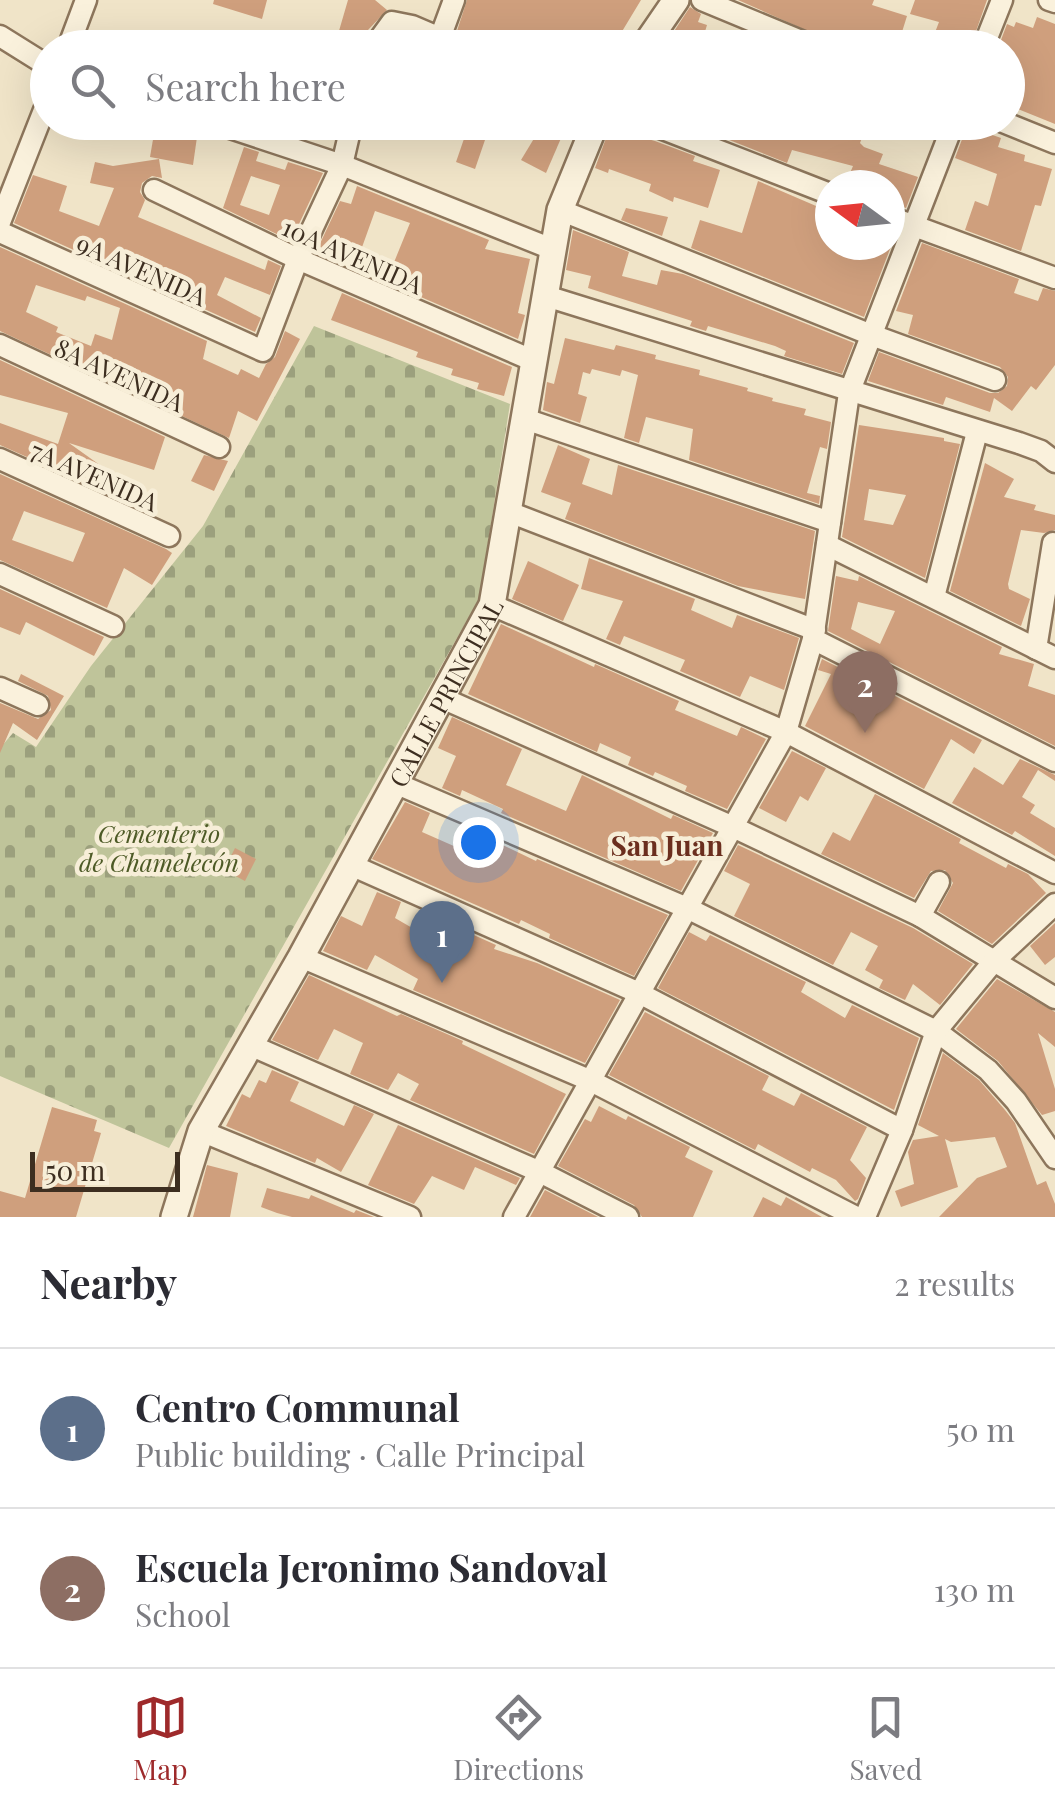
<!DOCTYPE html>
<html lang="en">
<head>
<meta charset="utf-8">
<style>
	:root { --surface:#fff; --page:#f7f7f7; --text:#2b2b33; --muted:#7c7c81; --line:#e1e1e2; --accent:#9e2a2b }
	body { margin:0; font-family:"Playfair Display",serif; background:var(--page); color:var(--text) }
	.compass { position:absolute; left:815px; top:170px; width:90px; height:90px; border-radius:50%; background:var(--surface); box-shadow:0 10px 40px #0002; rotate:285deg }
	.scale { position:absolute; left:30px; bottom:25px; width:150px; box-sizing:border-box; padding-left:10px; border:5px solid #3d2e20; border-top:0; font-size:28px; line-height:35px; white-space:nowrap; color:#3d2e20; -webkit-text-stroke:8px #f7eed8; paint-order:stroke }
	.you { position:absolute; left:478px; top:842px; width:35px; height:35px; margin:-25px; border:8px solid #fff; border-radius:50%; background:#1a73e8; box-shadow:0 0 0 15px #1a73e833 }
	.badge { display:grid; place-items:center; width:65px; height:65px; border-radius:50%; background:var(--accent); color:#fff; font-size:32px; font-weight:700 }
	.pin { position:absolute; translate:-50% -82px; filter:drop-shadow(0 2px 5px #0008) }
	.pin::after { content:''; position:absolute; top:52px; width:35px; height:30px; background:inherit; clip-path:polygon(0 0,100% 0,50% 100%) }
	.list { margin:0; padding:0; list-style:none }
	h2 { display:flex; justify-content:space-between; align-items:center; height:130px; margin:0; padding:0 40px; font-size:42px }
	h2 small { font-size:32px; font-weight:400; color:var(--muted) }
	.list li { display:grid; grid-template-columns:65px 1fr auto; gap:30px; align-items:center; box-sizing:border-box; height:160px; padding:0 40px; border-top:2px solid var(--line) }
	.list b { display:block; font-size:38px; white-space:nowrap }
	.list p { margin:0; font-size:32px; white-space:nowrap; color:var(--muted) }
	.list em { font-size:32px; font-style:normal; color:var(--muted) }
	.icon { flex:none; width:55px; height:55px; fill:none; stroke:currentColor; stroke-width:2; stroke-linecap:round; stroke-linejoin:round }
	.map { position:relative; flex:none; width:1055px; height:1217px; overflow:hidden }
	.search { position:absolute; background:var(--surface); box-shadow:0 10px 40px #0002; left:30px; right:30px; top:30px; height:110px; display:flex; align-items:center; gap:25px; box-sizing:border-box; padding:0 35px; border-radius:55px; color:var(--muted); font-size:38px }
	.sheet { height:450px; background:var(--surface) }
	nav { display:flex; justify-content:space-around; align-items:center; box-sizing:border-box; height:140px; border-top:2px solid var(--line); background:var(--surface); font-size:28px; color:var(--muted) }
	nav a { display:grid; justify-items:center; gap:5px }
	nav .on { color:var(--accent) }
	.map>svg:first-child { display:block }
</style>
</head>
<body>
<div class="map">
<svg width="1055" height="1217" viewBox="0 0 1055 1217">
	<defs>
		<pattern id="cemetery-stones" width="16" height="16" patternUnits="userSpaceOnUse" patternTransform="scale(2.5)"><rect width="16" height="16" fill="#bfc49a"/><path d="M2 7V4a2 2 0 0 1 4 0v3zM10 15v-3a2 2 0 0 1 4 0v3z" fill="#9ca07d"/></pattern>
	</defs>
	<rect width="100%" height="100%" fill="#f0e4c8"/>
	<path fill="url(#cemetery-stones)" d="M314,326L510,404L479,599L169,1148L0,1076V748L13,733L36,747L91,666L203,526Z"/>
	<g fill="#cf9f7d" fill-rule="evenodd">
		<path d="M214,0H267L262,19L213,4Z"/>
		<path d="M348,0H375L387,10L368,30L359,48H334Z"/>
		<path d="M467,0H641L612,48H497L480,41L478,46L469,36L457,31Z"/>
		<path d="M738,0H874L872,5L907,16L897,48H846Z"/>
		<path d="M915,0H987L970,48H929L939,22L910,14Z"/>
		<path d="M690,7L701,14L698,22L707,25L700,48H663Z"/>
		<path d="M1037,17L1055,24V124L1008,105V48H998L1007,24L1014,27L1016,22L1033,28Z"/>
		<path d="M156,122L198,130L193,165L150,157Z"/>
		<path d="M544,122H568L546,173L521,160Z"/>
		<path d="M612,122H626L622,132L655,141L695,156L693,161L720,170L708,208L674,197L673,202L649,191L651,184L609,169L608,173L595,168Z"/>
		<path d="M684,122H868L860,143L864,147L883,154L879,164L918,177L906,208L890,203V185H845L853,166L792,150L787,163Z"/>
		<path d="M967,126L1001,138L998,147L1025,155L1024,161L1052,169L1041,206L1035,205L1021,251L965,230L975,201L988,206L997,174L955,158Z"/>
		<path d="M466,133L485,140L475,169L456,162Z"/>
		<path d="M244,147L259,152L256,161L285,170L288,162L323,173L291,241L223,208ZM251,176L280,185L269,215L240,205Z"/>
		<path d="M159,159L162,178L152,176L142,183L140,192L145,200L138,217L265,270L268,260L281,266L270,295L225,277L217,295L261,318L255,332L14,223L33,175L67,186L59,211L99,226L114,188L90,183L95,162L113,166Z"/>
		<path d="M758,181L830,212V245H890V234L895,236L864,317L691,248L700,220L742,233Z"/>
		<path d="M357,186L489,240L485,249L530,259L518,313L525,315L518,339L386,282L410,223L375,211L356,264L317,250L340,201L351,204Z"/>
		<path d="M626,208L668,217L662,236L621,220Z"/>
		<path d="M573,230L629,252L622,276L657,285L661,270L683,274L854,343L842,374L784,356L786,351L775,346L708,326L706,331L690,326L692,321L588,288L591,276L566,270Z"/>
		<path d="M922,243L1019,279L1014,293L1038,301L1043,288L1055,291V365L1036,390L1031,386L1012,411L994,398L990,412L946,397L943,405L868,381L879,352L990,393H998L1007,386L1008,377L1000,367L908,334L913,315L896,311Z"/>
		<path d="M0,247L207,341L203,359L238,375L241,369L259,378L266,364L275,357L285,331L300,339L257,421L238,411L229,438L0,331ZM36,285L85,301L87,296L120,308L112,340L95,334L91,346L56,332L58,327L26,312Z"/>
		<path d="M342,293L512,367L504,396L477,389L479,383L451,375L453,369L416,357L418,352L331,320Z"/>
		<path d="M565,338L614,350L616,345L656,355L655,359L700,370L699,375L748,388L747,391L773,398L772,401L806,409L804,415L831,422L827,449L820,447L807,493L820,496L819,504L689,460L693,429L646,417L639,443L624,438L638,375L622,370L620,376L592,369L590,374L583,372L578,394L587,397L580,423L543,410L547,382L554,384Z"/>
		<path d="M0,360L165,437L154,470L69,443L146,498L139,507L0,445V423L58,444L68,413L0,395Z"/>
		<path d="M859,425L944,438V441L960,444L925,578L842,537ZM869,489L906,495L893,525L864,520Z"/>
		<path d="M558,445L590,459L582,484L612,495L618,465L815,531L805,599L738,586L565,519L571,503L541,492Z"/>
		<path d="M204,455L228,461L214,491L191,481Z"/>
		<path d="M985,463L1014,479L1004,497L1036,505L1034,510L1055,515V530L1044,533L1021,530L1008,584L1009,589L1030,599L1021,626L950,591Z"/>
		<path d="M0,474L166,549L172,553L152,585L124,568L107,608L0,560ZM24,511L85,533L73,562L12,540Z"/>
		<path d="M589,558L695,599L691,610L732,628L737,615L799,638L784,690L750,676L740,697L680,671L685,660L624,636L620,645L606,639L623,601L581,589Z"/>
		<path d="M528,561L579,585L563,621L512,599Z"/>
		<path d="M836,576L858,581L859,576L1002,647L999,654L1034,664L1028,686L1055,695V746L828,631ZM858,602L895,611L880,644L851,629Z"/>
		<path d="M0,589L104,637L94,656L26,622L20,635L0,627Z"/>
		<path d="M501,624L594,667L595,664L679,701L675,710L737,736L741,727L766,739L727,809L685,791L687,786L655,772L653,776L628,765L631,757L600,743L597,752L468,694Z"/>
		<path d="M822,659L982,740L974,754L951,739L924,789L805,726L831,674L818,670Z"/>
		<path d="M21,674L64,696L37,740L13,723L0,753V703L38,719L51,710L48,696L18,681Z"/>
		<path d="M452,717L522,749L506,785L566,811L582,775L671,819L673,815L713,833L681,891L501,813L503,809L462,790L460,796L442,788L456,756L438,748Z"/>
		<path d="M792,751L826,768L808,801L800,796L786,822L759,808Z"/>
		<path d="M1020,759L1055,775V781L1038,770L1022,797L1035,805L1030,813L1055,828V856L1015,831L1012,835L952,803L974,767L1003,785Z"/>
		<path d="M875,794L961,839L959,843L1006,868L1008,864L1028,874L1046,893L992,944L938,911L953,883L945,870L931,871L914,898L821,854L833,832L850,841Z"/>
		<path d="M405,802L430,813L422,832L456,847L462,835L487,846L490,839L536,861L537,859L668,915L634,976L549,938L550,934L521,920L519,924L372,859Z"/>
		<path d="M738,845L913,928L973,964L940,1005L913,984L905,1000L879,988L883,980L865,970L878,946L851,932L833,965L734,916L750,884L724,871Z"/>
		<path d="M235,848L256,859L245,881L224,870Z"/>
		<path d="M377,892L401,902L395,918L426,936L436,918L496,945L494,949L537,963L620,1000L585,1063L413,990L418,979L375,955L367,970L323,951L341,916L362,926Z"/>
		<path d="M1055,923V957L1045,965L1030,946Z"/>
		<path d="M689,932L706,941L710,935L806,982L801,992L845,1018L852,1005L919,1038L894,1110L658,988Z"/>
		<path d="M309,975L397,1016L401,1014L463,1041L462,1044L566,1094L534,1154L410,1100L419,1084L398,1073L388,1090L350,1074L363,1043L334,1029L318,1060L272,1040Z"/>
		<path d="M997,979L1055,1012V1047L1038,1033L1055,1089V1111L1042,1115L998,1061L956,1029Z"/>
		<path d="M645,1012L769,1076L762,1090L794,1106L801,1093L867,1127L850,1160L866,1178L858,1199L855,1201L836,1180L812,1168L810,1172L758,1144L755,1150L609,1075Z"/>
		<path d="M943,1053L979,1080L1005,1110L1015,1123L1037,1185L1046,1181L1055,1204V1217H939L977,1178L1007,1167L995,1137L951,1142L945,1139L958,1187L901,1207L895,1191L914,1184L908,1152L913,1140L939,1136L918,1125Z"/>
		<path d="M272,1070L299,1082L290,1101L344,1126L354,1105L374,1114L341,1172L317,1158L315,1163L226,1126L242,1094L250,1098L259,1080L266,1083Z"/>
		<path d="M599,1106L626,1120L628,1116L690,1147L685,1157L713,1171L693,1217H642L634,1205L558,1166L585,1119L591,1122Z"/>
		<path d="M52,1107L97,1120L94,1131L101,1133L76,1217H0V1191L25,1198Z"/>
		<path d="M398,1125L520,1178L516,1185L475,1167L464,1190L432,1176L414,1204L368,1185Z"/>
		<path d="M207,1165L238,1173L230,1217H193Z"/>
		<path d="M267,1188L309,1199L311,1195L354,1213L356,1210L374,1217H292L277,1213L261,1207Z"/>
		<path d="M545,1190L598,1217H530Z"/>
		<path d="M763,1197L781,1206L786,1197L822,1217H753Z"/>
	</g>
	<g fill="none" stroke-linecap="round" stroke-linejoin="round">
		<g stroke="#8d765c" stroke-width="25">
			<g id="minor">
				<path d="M702,0L818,48"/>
				<path d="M1049,0L1055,2"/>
				<path d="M0,36L48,66"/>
				<path d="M440,38L463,48"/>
				<path d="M68,48L86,0"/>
				<path d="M373,48L392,22L412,26L440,38L454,0"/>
				<path d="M983,48L1002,0"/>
				<path d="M212,122L342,165L552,249"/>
				<path d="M645,122L830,194"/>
				<path d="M1003,122L1055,143"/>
				<path d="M154,190L298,259L534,361"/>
				<path d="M560,210L869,334L995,380"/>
				<path d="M890,217L1055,278"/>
				<path d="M0,222L48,100"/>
				<path d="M0,232L263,351L298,259L342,165L352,122"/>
				<path d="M546,296L1019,443L1041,451L1055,462"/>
				<path d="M0,345L219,447"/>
				<path d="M525,419L830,522"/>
				<path d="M0,459L169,536"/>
				<path d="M509,512L815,630"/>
				<path d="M827,545L1055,658"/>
				<path d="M0,574L113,626"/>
				<path d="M934,597L977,432"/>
				<path d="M492,605L786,732L1055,873"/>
				<path d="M813,639L1055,761"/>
				<path d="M1036,649L1053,543"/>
				<path d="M0,688L38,705"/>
				<path d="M442,698L733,827L920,916L1055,998"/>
				<path d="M395,783L687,908L936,1031L988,1070L1016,1101L1055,1158"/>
				<path d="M351,865L639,993L902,1130"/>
				<path d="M920,916L939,882"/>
				<path d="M301,957L589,1080L856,1217"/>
				<path d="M250,1045L538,1171L628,1217"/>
				<path d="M201,1131L410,1217"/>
				<path d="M514,1217L786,732L813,639L849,393L954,122"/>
				<path d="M865,1217L902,1130L936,1031L994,961L1055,904"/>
			</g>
		</g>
		<g stroke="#8d765c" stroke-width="30">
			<g id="tertiary">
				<path d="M643,48L676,0"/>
				<path id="s1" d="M174,1217L201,1131L301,957L492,605L560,210L596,122"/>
			</g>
		</g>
		<use href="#minor" stroke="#faf1dc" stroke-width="20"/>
		<use href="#tertiary" stroke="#faf1dc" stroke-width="25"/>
	</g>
	<g text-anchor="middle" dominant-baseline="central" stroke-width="9" stroke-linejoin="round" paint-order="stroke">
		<g font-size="25" fill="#3d2e20" stroke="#f7eed8">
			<text transform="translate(353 255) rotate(24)">10A AVENIDA</text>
			<text transform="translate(142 269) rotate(24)">9A AVENIDA</text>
			<text transform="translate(120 374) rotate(25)">8A AVENIDA</text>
			<text transform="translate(95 475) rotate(24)">7A AVENIDA</text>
			<text stroke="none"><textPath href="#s1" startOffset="592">CALLE PRINCIPAL</textPath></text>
		</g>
		<g font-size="25" font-style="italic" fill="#4d5a26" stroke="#f7eed8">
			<text x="159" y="832">Cementerio<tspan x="159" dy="29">de Chamelecón</tspan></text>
		</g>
		<g font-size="28" font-weight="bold" fill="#6b2e1e" stroke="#f7eed8">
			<text x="667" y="844">San Juan</text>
		</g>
	</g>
</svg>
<svg class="compass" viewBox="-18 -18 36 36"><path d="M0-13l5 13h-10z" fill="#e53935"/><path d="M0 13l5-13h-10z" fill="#7c7c81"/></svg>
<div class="scale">50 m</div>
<div class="you"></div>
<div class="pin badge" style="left:442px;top:983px;background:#5c6f8a">1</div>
<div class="pin badge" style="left:865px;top:733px;background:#8d6e63">2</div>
<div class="search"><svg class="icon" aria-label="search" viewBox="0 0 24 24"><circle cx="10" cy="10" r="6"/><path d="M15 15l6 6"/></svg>Search here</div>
</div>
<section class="sheet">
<h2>Nearby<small>2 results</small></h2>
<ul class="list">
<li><span class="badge" style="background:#5c6f8a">1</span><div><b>Centro Communal</b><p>Public building · Calle Principal</p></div><em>50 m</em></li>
<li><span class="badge" style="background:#8d6e63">2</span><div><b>Escuela Jeronimo Sandoval</b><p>School</p></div><em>130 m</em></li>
</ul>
</section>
<nav>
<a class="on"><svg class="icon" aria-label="map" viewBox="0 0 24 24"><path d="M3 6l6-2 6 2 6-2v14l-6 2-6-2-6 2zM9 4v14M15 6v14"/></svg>Map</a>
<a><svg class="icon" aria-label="directions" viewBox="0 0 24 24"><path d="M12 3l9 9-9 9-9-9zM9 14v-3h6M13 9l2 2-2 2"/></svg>Directions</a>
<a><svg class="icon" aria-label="saved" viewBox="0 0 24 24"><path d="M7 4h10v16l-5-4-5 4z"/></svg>Saved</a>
</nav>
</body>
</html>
